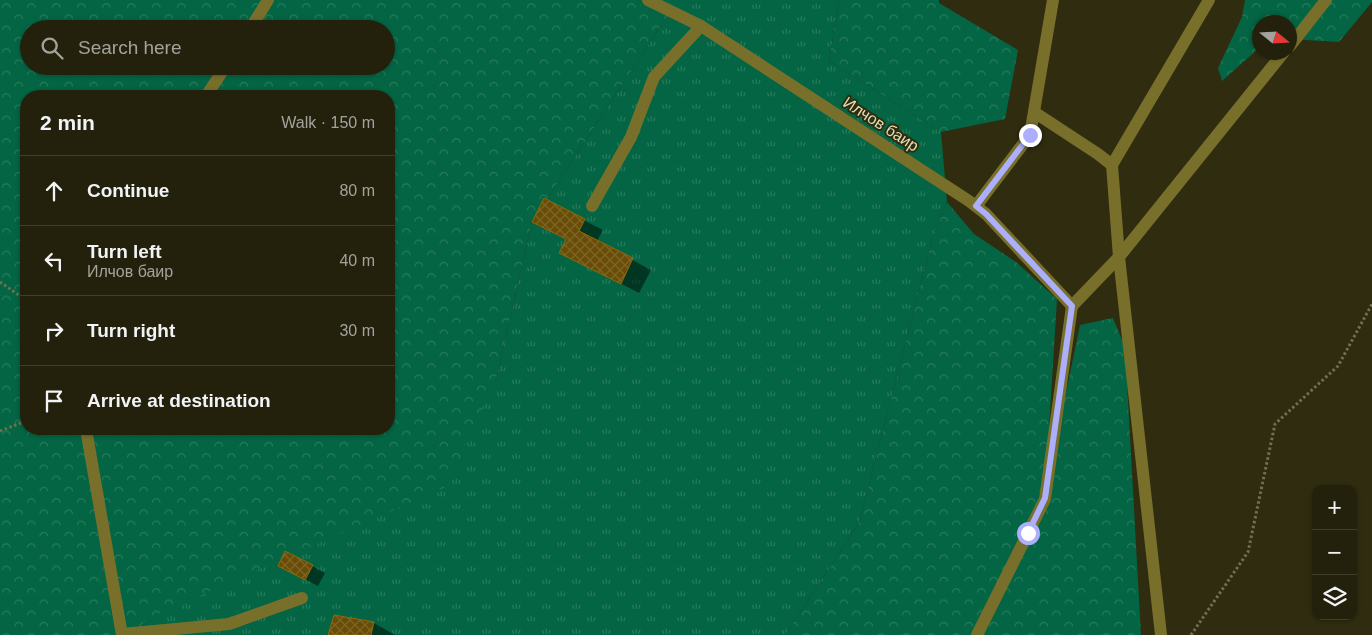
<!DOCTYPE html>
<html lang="en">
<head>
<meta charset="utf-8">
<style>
	:root { --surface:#23210c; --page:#2b2915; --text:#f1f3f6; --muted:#a3a39d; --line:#403e2d }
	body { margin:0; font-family:Helvetica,sans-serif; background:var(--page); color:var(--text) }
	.controls { position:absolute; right:15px; bottom:15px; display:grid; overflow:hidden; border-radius:10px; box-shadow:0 1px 4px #0004 }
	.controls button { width:45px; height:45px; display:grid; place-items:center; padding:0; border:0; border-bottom:1px solid var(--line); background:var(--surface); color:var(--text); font:25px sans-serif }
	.compass { position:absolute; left:1252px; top:15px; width:45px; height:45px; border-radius:50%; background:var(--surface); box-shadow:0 1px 4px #0004; rotate:108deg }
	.stop { position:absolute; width:15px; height:15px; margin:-11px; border:4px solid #acaffb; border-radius:50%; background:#fff }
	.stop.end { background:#acaffb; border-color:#fff; box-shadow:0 1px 5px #0008 }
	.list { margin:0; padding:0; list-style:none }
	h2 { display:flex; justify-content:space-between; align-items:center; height:65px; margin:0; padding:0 20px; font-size:21px }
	h2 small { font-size:16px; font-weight:400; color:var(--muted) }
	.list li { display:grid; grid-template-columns:32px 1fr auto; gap:15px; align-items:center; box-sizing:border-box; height:70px; padding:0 20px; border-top:1px solid var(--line) }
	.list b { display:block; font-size:19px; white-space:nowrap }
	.list p { margin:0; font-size:16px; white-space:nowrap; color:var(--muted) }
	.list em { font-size:16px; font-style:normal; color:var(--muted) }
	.icon { flex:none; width:28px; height:28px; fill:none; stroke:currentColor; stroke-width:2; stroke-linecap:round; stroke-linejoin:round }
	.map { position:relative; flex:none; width:1372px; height:635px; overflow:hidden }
	.search { position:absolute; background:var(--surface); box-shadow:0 1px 4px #0004; left:20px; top:20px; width:375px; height:55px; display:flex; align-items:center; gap:12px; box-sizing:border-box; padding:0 18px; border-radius:28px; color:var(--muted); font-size:19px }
	.panel { position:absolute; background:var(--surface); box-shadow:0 1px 4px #0004; left:20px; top:90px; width:375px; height:345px; border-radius:20px }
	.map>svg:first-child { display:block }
</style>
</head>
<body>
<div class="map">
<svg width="1372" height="635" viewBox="0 0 1372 635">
	<defs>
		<pattern id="grass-tufts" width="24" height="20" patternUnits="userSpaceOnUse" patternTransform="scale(1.25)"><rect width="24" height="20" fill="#036543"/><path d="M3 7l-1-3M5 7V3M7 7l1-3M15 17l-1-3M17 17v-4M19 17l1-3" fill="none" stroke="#277b5c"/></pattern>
		<pattern id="forest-crowns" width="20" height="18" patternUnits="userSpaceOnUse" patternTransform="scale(1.25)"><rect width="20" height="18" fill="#036543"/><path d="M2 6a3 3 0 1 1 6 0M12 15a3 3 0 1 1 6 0" fill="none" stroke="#277b5c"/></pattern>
		<pattern id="building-cross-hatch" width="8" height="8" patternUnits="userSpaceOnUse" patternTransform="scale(1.25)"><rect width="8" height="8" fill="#694c05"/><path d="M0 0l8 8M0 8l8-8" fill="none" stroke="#7e6527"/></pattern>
	</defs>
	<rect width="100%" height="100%" fill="#2f2c10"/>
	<path fill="url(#grass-tufts)" d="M648,0H839L829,61L941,132L947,202L932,240L859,523L785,635H142L144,620L496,380L532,222L670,12Z"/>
	<g fill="url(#forest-crowns)" fill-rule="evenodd">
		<path d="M0,0H648L670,12L532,222L496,380L444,488L144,620L142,635H0ZM29,29H386V66H29ZM26,96H389V429H26Z"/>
		<path d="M839,0H939V3L1018,50L1005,119L941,132L829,61Z"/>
		<path d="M1245,0H1372V2L1339,42L1290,39V22H1260L1259,48L1222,81L1218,68L1242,17Z"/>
		<path d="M947,202L974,234L1016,262L1057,299L1045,493L1080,325L1113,318L1125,347L1141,635H785L859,523L932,240Z"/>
	</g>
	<g fill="#0007">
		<path d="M544,200L603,230L597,241L651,270L639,293L561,253L567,240L534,222Z"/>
		<path d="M286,552L325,573L318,586L291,572Z"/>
		<path d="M335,616L374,623L395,635H330Z"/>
	</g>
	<g fill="url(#building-cross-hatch)" stroke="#8f680a">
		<path d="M544,198L585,219L579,231L633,258L621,284L559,253L566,239L532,222Z"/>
		<path d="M285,551L313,565L305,580L278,566Z"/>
		<path d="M334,615L374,622L371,635H328Z"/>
	</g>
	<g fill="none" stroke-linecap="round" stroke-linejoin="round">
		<g stroke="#74704f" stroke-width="3" stroke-dasharray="2.5 2.5" stroke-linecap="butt">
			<path d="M0,282L26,300"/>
			<path d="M0,431L26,421"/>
			<path d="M1191,635L1248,552L1275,424L1338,366L1372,304"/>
		</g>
		<g stroke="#786f2b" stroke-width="12">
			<path d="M648,0L701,26L969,201L986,214L1072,306"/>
			<path d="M250,29L268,0"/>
			<path d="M1290,46L1326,0"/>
			<path d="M206,96L226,66"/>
			<path d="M1034,112L1098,154L1112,165L1119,257L1161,635"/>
			<path d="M1112,165L1209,0"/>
			<path d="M592,206L631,137L654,77L701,26"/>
			<path d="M976,206L1030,135L1053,0"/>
			<path d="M86,429L122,635"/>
			<path d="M122,634L229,624L302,598"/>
			<path d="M977,635L1045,499L1072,306L1119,257L1284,52"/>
		</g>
	</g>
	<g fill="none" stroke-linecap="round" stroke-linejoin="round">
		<path stroke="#acaffb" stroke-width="6" d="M1028,533L1045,498L1072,306L986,214L976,206L1030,135"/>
	</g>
	<g text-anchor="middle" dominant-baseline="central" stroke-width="4" stroke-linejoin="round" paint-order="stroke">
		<g font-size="16" fill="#e2ddb4" stroke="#2f2c10">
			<text transform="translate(881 124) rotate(33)">Илчов баир</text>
		</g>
	</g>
</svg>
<div class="controls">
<button>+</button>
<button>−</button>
<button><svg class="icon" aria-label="layers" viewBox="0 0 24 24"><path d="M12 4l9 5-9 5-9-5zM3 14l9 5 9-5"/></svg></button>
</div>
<svg class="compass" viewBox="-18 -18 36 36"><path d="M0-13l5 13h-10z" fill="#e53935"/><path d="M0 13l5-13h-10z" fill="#a3a39d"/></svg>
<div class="stop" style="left:1028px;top:533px"></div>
<div class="stop end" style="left:1030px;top:135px"></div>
<div class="search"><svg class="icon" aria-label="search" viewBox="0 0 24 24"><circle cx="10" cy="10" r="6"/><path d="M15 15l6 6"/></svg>Search here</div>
<section class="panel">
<h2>2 min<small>Walk · 150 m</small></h2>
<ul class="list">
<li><svg class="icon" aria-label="ahead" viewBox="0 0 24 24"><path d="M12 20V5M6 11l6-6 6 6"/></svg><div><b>Continue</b></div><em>80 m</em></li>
<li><svg class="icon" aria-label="left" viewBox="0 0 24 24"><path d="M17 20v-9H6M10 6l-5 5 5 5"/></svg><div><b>Turn left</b><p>Илчов баир</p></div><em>40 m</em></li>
<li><svg class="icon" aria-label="right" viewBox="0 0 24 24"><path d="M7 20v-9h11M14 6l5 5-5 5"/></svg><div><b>Turn right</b></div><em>30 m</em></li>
<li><svg class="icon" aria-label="arrive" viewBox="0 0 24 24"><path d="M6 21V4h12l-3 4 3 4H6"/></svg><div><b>Arrive at destination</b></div></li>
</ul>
</section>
</div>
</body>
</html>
